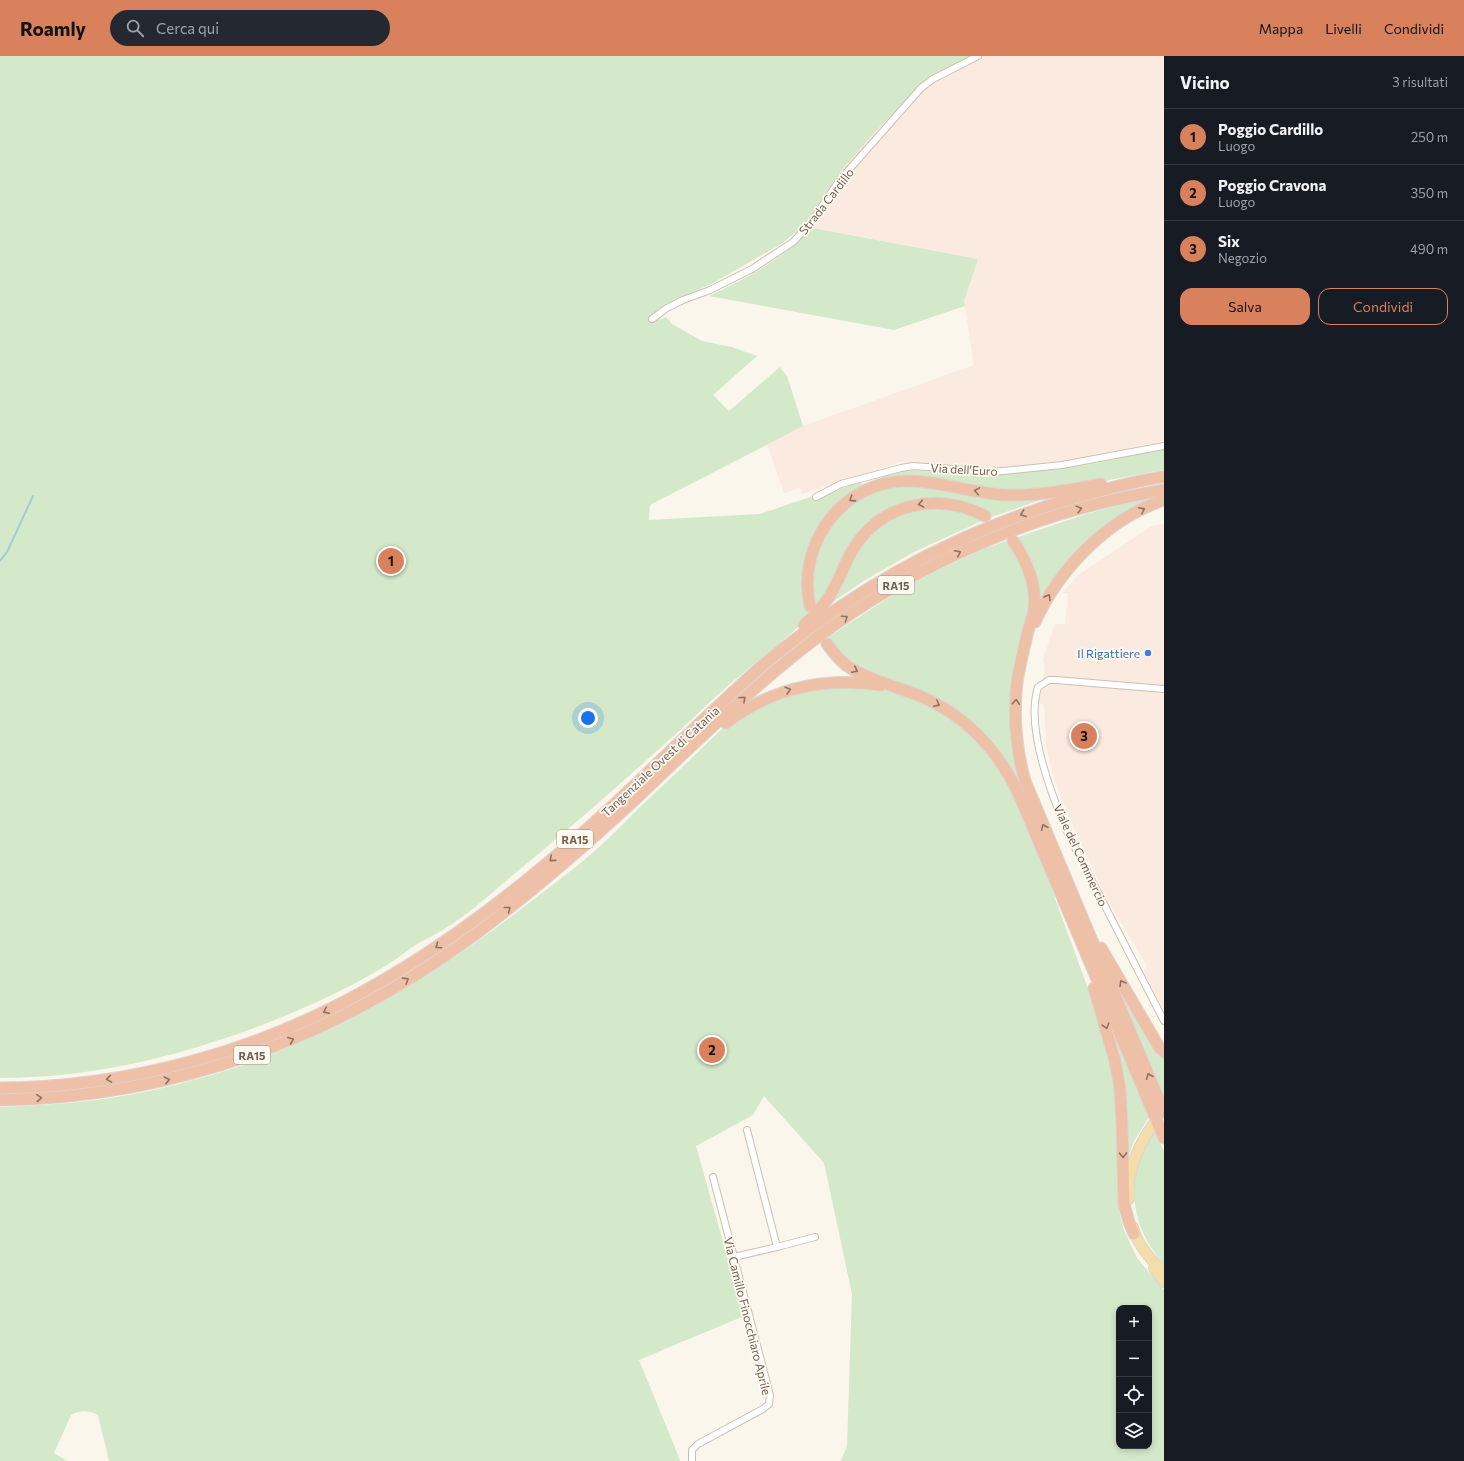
<!DOCTYPE html>
<html lang="it">
<head>
<meta charset="utf-8">
<style>
	:root { --surface:#171b24; --page:#242831; --text:#f1f3f6; --muted:#9ea1a6; --line:#363941; --accent:#d9815c }
	body { margin:0; font-family:Commissioner,sans-serif; background:var(--page); color:var(--text) }
	.controls { position:absolute; right:12px; bottom:12px; display:grid; overflow:hidden; border-radius:8px; box-shadow:0 2px 6px #0003 }
	.controls button { width:36px; height:36px; display:grid; place-items:center; padding:0; border:0; border-bottom:1px solid var(--line); background:var(--surface); color:var(--text); font:20px sans-serif }
	.you { position:absolute; left:588px; top:662px; width:14px; height:14px; margin:-10px; border:3px solid #fff; border-radius:50%; background:#1a73e8; box-shadow:0 0 0 6px #1a73e833 }
	.badge { display:grid; place-items:center; width:26px; height:26px; border-radius:50%; background:var(--accent); color:#111; font-size:13px; font-weight:700 }
	.pin { position:absolute; translate:-50% -50%; border:2px solid #fff; box-shadow:0 1px 4px #0006 }
	.list { margin:0; padding:0; list-style:none }
	h2 { display:flex; justify-content:space-between; align-items:center; height:52px; margin:0; padding:0 16px; font-size:17px }
	h2 small { font-size:13px; font-weight:400; color:var(--muted) }
	.list li { display:grid; grid-template-columns:26px 1fr auto; gap:12px; align-items:center; box-sizing:border-box; height:56px; padding:0 16px; border-top:1px solid var(--line) }
	.list b { display:block; font-size:15px; white-space:nowrap }
	.list p { margin:0; font-size:13px; white-space:nowrap; color:var(--muted) }
	.list em { font-size:13px; font-style:normal; color:var(--muted) }
	.actions { display:flex; gap:8px; padding:12px 16px }
	.actions a { flex:1; padding:9px 0; border:1px solid var(--accent); border-radius:12px; text-align:center; font-size:14px; color:var(--accent) }
	.actions .main { background:var(--accent); color:#111 }
	.icon { flex:none; width:22px; height:22px; fill:none; stroke:currentColor; stroke-width:2; stroke-linecap:round; stroke-linejoin:round }
	.map { position:relative; flex:none; width:1164px; height:1405px; overflow:hidden }
	header { display:flex; align-items:center; gap:24px; box-sizing:border-box; height:56px; padding:0 20px; background:var(--accent); color:#111 }
	header strong { font-size:19px }
	nav { display:flex; gap:22px; margin-inline-start:auto; font-size:14px }
	.search { width:280px; height:36px; background:var(--page); display:flex; align-items:center; gap:10px; box-sizing:border-box; padding:0 14px; border-radius:22px; color:var(--muted); font-size:15px }
	main { display:flex }
	aside { flex:1; background:var(--surface) }
	.map>svg:first-child { display:block }
</style>
</head>
<body>
<header>
<strong>Roamly</strong>
<div class="search"><svg class="icon" aria-label="search" viewBox="0 0 24 24"><circle cx="10" cy="10" r="6"/><path d="M15 15l6 6"/></svg>Cerca qui</div>
<nav><a>Mappa</a><a>Livelli</a><a>Condividi</a></nav>
</header>
<main>
<div class="map">
<svg width="1164" height="1405" viewBox="0 0 1164 1405">
	<rect width="100%" height="100%" fill="#fbf6eb"/>
	<g fill="#faeae0">
		<path d="M970,0H1164V385L1061,405L1020,410L992,412L969,411L935,407L901,406L802,438L800,432L784,437L767,388L803,370L974,309L964,245L978,203L804,170L842,114L874,77L919,30L931,21Z"/>
		<path d="M1164,468V955L1144,916L1147,910L1108,845L1080,786L1060,739L1051,712L1046,688L1044,649L1038,647L1045,611L1043,603L1055,568H1065L1068,537H1062L1077,520L1152,470Z"/>
	</g>
	<g fill="#d4e8ca" fill-rule="evenodd">
		<path d="M0,0H970L931,21L919,30L874,77L842,114L804,170L781,188L713,227L665,249L660,264L666,261L672,268L702,285L732,291L757,300L713,339L729,355L780,311L787,320L803,370L650,449L649,464L760,458L813,440L815,444L857,426L863,428L898,415L909,414L990,420L1086,409L1164,393V414C1112,422 1058,438 1004,435C972,434 940,423 908,421C852,422 808,466 802,521C801,532 804,543 806,554L814,547C810,535 812,519 815,508C825,457 862,430 912,428L1007,442L1052,440L986,463L914,496L865,524L827,550C837,533 844,515 853,498C869,470 896,453 928,450C946,448 966,452 981,462L989,459C953,439 917,438 881,460C851,479 847,504 831,533C822,547 811,558 800,569C778,590 754,608 731,627C717,639 704,652 691,664C635,715 578,766 519,814C496,833 474,854 449,870C439,877 427,882 417,888C404,897 391,907 377,915C347,933 313,948 280,962C190,998 97,1022 0,1022Z"/>
		<path d="M813,172L978,203L964,245L965,250L894,274L709,240C748,222 783,202 813,172Z"/>
		<path d="M1152,443L1131,455L1041,547L1021,504L1031,537L1027,571L1017,593L1014,608L1010,653L1013,695L1019,728L1013,716L993,688L982,676L968,663L925,637L859,613L840,598L827,582L894,538L930,518L983,493L1086,458L1131,446Z"/>
		<path d="M867,630L891,635L912,642L931,650L950,662L968,676L984,692L998,711L1010,731L1044,812L1106,982L1114,1028L1118,1072V1141L1120,1160L1124,1174L1137,1202L1164,1234V1405H841L847,1390L852,1238L824,1107L764,1040L753,1059L696,1090L744,1260L639,1304L678,1399L680,1405H109L98,1359C88,1354 81,1354 71,1359L54,1397L67,1405H0V1051C41,1049 82,1047 122,1040C281,1012 409,941 534,843C553,828 573,814 591,798C608,784 624,767 640,751C669,724 697,697 726,669L743,658L798,634ZM1119,1252H1149V1390H1119Z"/>
		<path d="M1118,931L1164,1001V1042L1119,936Z"/>
		<path d="M1109,965L1149,1061L1133,1087L1130,1097L1126,1095Z"/>
		<path d="M1155,1075L1164,1095V1208C1128,1169 1124,1118 1155,1075Z"/>
	</g>
	<g fill="none" stroke-linecap="round" stroke-linejoin="round">
		<path stroke="#a8cad4" stroke-width="2" d="M0,505L7,496L33,440"/>
		<g stroke="#ccbfb1" stroke-width="8">
			<g id="street">
				<path d="M652,263L667,252L683,244L710,234L752,213L793,186L810,168L839,125L921,32L933,23L978,0"/>
				<path d="M816,441L841,428L901,412L913,410L993,416L1062,409L1164,390"/>
				<path d="M1164,633L1056,624H1049L1038,631C1025,672 1052,741 1069,780L1164,965"/>
				<path d="M777,1191L815,1181"/>
				<path d="M734,1201L777,1191L747,1074"/>
				<path d="M692,1405V1394L698,1388L763,1353L769,1348L770,1339L713,1121"/>
			</g>
		</g>
		<g stroke="#dbd5d2" stroke-width="12">
			<g id="primary">
				<path d="M1129,1143C1127,1116 1137,1092 1152,1070"/>
				<path d="M1133,1171C1137,1189 1151,1204 1164,1216"/>
				<path d="M1154,1212L1164,1226"/>
			</g>
		</g>
		<g stroke="#dbd5d2" stroke-width="13">
			<g id="highway">
				<path d="M1013,485C1027,505 1037,529 1034,554C1033,561 1030,568 1028,575C1024,592 1020,608 1017,626C1013,660 1016,692 1025,725L1164,1056"/>
				<path d="M810,550C796,490 841,426 905,425C939,424 973,438 1007,439C1039,440 1070,434 1101,428"/>
				<path d="M1035,566C1059,513 1107,463 1164,444"/>
				<path d="M804,569C818,557 829,544 836,528C843,515 847,502 855,490C885,445 940,437 985,460"/>
				<path d="M827,588C833,596 839,604 847,610C866,623 898,631 920,640C967,660 999,695 1020,741L1164,1082"/>
				<path d="M726,667C773,631 824,621 881,629"/>
				<path d="M1101,892L1159,991L1164,996"/>
				<path d="M1094,932L1115,1005L1120,1033L1122,1068L1124,1148L1129,1166L1134,1178"/>
				<path d="M0,1032C129,1031 256,996 368,933C431,898 490,855 545,809C599,765 649,715 700,667C726,643 752,617 780,595C871,522 973,469 1085,439C1111,432 1137,424 1164,421"/>
				<path d="M0,1044C174,1042 337,981 477,877C529,838 579,795 627,751C681,700 734,648 792,601C899,514 1028,456 1164,434"/>
			</g>
		</g>
		<use href="#street" stroke="#fff" stroke-width="6"/>
		<use href="#primary" stroke="#f3ddaa" stroke-width="10"/>
		<use href="#highway" stroke="#efc0a8" stroke-width="11"/>
	</g>
	<defs><path id="oneway-chevron" d="M-2-3.5L2.5 0L-2 3.5" fill="none" stroke-width="1.6" stroke-linecap="round" stroke-linejoin="round"/></defs>
	<g stroke="#8d7262">
		<use href="#oneway-chevron" transform="translate(977 435) rotate(-170)"/>
		<use href="#oneway-chevron" transform="translate(852 443) rotate(147)"/>
		<use href="#oneway-chevron" transform="translate(921 448) rotate(169)"/>
		<use href="#oneway-chevron" transform="translate(1079 453) rotate(-15)"/>
		<use href="#oneway-chevron" transform="translate(1142 454) rotate(-27)"/>
		<use href="#oneway-chevron" transform="translate(1023 458) rotate(160)"/>
		<use href="#oneway-chevron" transform="translate(958 497) rotate(-26)"/>
		<use href="#oneway-chevron" transform="translate(1048 541) rotate(-59)"/>
		<use href="#oneway-chevron" transform="translate(845 562) rotate(-35)"/>
		<use href="#oneway-chevron" transform="translate(855 614) rotate(26)"/>
		<use href="#oneway-chevron" transform="translate(788 634) rotate(-16)"/>
		<use href="#oneway-chevron" transform="translate(743 643) rotate(-43)"/>
		<use href="#oneway-chevron" transform="translate(1016 646) rotate(-87)"/>
		<use href="#oneway-chevron" transform="translate(937 648) rotate(27)"/>
		<use href="#oneway-chevron" transform="translate(1044 771) rotate(-113)"/>
		<use href="#oneway-chevron" transform="translate(552 803) rotate(139)"/>
		<use href="#oneway-chevron" transform="translate(508 853) rotate(-38)"/>
		<use href="#oneway-chevron" transform="translate(438 890) rotate(146)"/>
		<use href="#oneway-chevron" transform="translate(406 924) rotate(-32)"/>
		<use href="#oneway-chevron" transform="translate(1122 927) rotate(-121)"/>
		<use href="#oneway-chevron" transform="translate(326 955) rotate(154)"/>
		<use href="#oneway-chevron" transform="translate(1106 970) rotate(73)"/>
		<use href="#oneway-chevron" transform="translate(291 984) rotate(-23)"/>
		<use href="#oneway-chevron" transform="translate(1149 1020) rotate(-113)"/>
		<use href="#oneway-chevron" transform="translate(109 1023) rotate(171)"/>
		<use href="#oneway-chevron" transform="translate(167 1024) rotate(-13)"/>
		<use href="#oneway-chevron" transform="translate(39 1042) rotate(-3)"/>
		<use href="#oneway-chevron" transform="translate(1123 1099) rotate(89)"/>
	</g>
	<circle fill="#3f7fe0" stroke="#fefaf1" stroke-width="1.5" cx="1148" cy="597" r="4"/>
	<g text-anchor="middle" dominant-baseline="central" stroke-width="3.5" stroke-linejoin="round" paint-order="stroke">
		<g fill="#fefaf1" stroke="#9d8e80" stroke-width="1">
			<rect x="878" y="520" width="36" height="18" rx="3"/>
			<rect x="557" y="774" width="36" height="18" rx="3"/>
			<rect x="234" y="990" width="36" height="18" rx="3"/>
		</g>
		<g font-size="11" font-weight="bold" fill="#745f50">
			<text x="896" y="529">RA15</text>
			<text x="575" y="783">RA15</text>
			<text x="252" y="999">RA15</text>
		</g>
		<g font-size="12" fill="#745f50" stroke="#fefaf1">
			<text transform="translate(826 145) rotate(-52)">Strada Cardillo</text>
			<text transform="translate(964 413) rotate(3)">Via dell'Euro</text>
			<text transform="translate(660 705) rotate(-43)">Tangenziale Ovest di Catania</text>
			<text transform="translate(1081 799) rotate(65)">Viale del Commercio</text>
			<text transform="translate(748 1260) rotate(76)">Via Camillo Finocchiaro Aprile</text>
		</g>
		<g font-size="12" fill="#366cbe" stroke="#fefaf1" text-anchor="end">
			<text x="1140" y="597">Il Rigattiere</text>
		</g>
	</g>
</svg>
<div class="controls">
<button>+</button>
<button>−</button>
<button><svg class="icon" aria-label="locate" viewBox="0 0 24 24"><circle cx="12" cy="12" r="6"/><path d="M12 2v4M12 18v4M2 12h4M18 12h4"/></svg></button>
<button><svg class="icon" aria-label="layers" viewBox="0 0 24 24"><path d="M12 4l9 5-9 5-9-5zM3 14l9 5 9-5"/></svg></button>
</div>
<div class="you"></div>
<div class="pin badge" style="left:391px;top:505px">1</div>
<div class="pin badge" style="left:712px;top:994px">2</div>
<div class="pin badge" style="left:1084px;top:680px">3</div>
</div>
<aside>
<h2>Vicino<small>3 risultati</small></h2>
<ul class="list">
<li><span class="badge">1</span><div><b>Poggio Cardillo</b><p>Luogo</p></div><em>250 m</em></li>
<li><span class="badge">2</span><div><b>Poggio Cravona</b><p>Luogo</p></div><em>350 m</em></li>
<li><span class="badge">3</span><div><b>Six</b><p>Negozio</p></div><em>490 m</em></li>
</ul>
<div class="actions"><a class="main">Salva</a><a>Condividi</a></div>
</aside>
</main>
</body>
</html>
